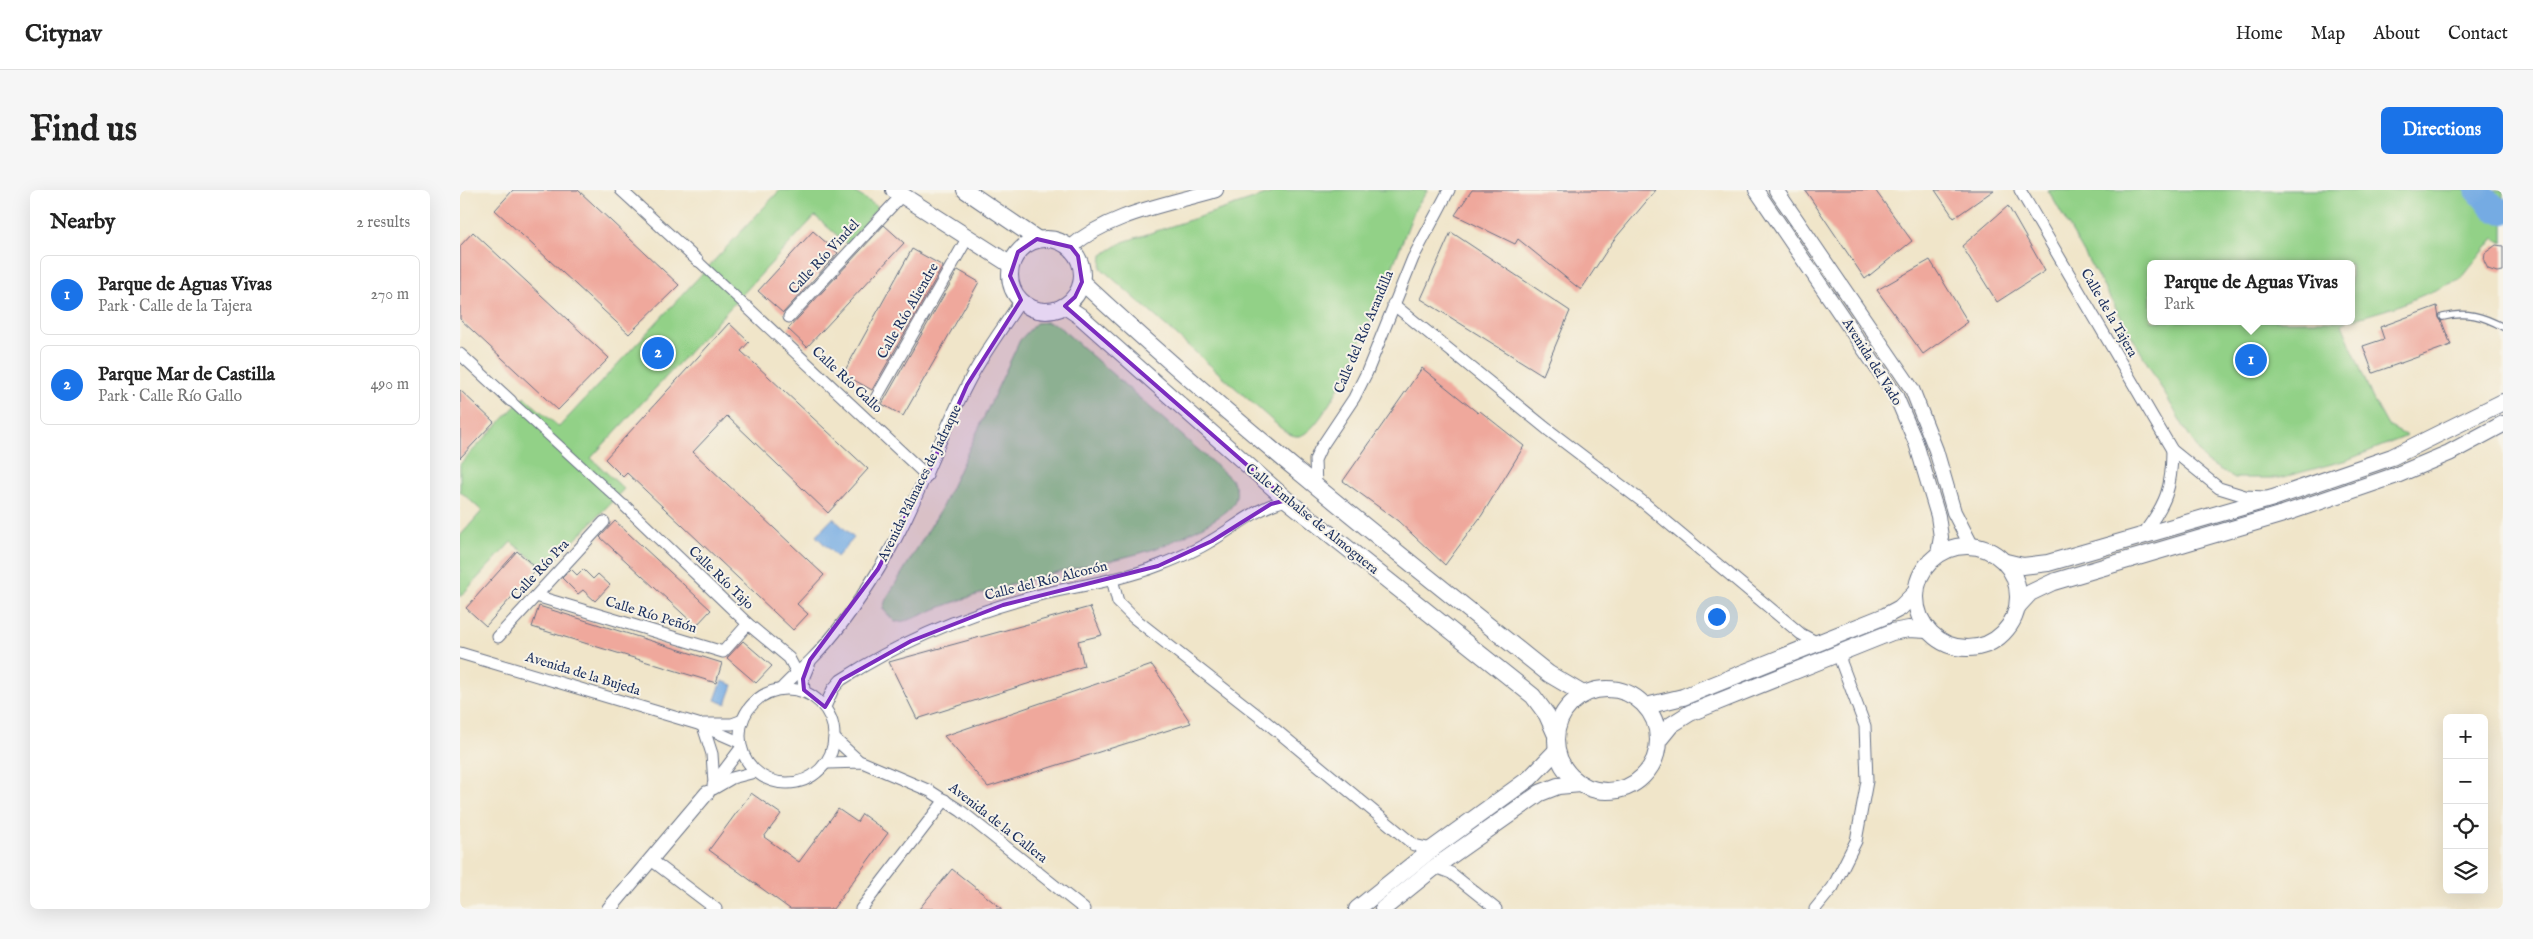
<!DOCTYPE html>
<html lang="en">
<head>
<meta charset="utf-8">
<style>
	:root { --surface:#fff; --page:#f6f6f6; --text:#222; --muted:#767676; --line:#e0e0e0; --accent:#1a73e8 }
	body { margin:0; font-family:"IM FELL English",serif; background:var(--page); color:var(--text) }
	.controls { position:absolute; right:15px; bottom:15px; display:grid; overflow:hidden; border-radius:8px; box-shadow:0 5px 20px #0002 }
	.controls button { width:45px; height:45px; display:grid; place-items:center; padding:0; border:0; border-bottom:1px solid var(--line); background:var(--surface); color:var(--text); font:25px sans-serif }
	.you { position:absolute; left:1256px; top:426px; width:18px; height:18px; margin:-12px; border:4px solid #fff; border-radius:50%; background:#1a73e8; box-shadow:0 0 0 8px #1a73e833 }
	.badge { display:grid; place-items:center; width:32px; height:32px; border-radius:50%; background:var(--accent); color:#fff; font-size:16px; font-weight:700 }
	.pin { position:absolute; translate:-50% -50%; border:2px solid #fff; box-shadow:0 1px 5px #0006 }
	.popup { position:absolute; left:1687px; top:70px; width:208px; height:65px; box-sizing:border-box; display:grid; place-content:center; border-radius:8px; background:var(--surface); filter:drop-shadow(0 1px 4px #0005); font-size:16px; white-space:nowrap; color:var(--muted) }
	.popup b { font-size:19px; color:var(--text) }
	.popup::after { content:''; position:absolute; left:50%; top:100%; margin-left:-10px; border:10px solid transparent; border-top-color:var(--surface) }
	.list { margin:0; padding:0; list-style:none }
	h2 { display:flex; justify-content:space-between; align-items:center; height:65px; margin:0; padding:0 20px; font-size:21px }
	h2 small { font-size:16px; font-weight:400; color:var(--muted) }
	.list li { display:grid; grid-template-columns:32px 1fr auto; gap:15px; align-items:center; box-sizing:border-box; height:80px; margin:0 10px 10px; padding:0 10px; border:1px solid var(--line); border-radius:8px }
	.list b { display:block; font-size:19px; white-space:nowrap }
	.list p { margin:0; font-size:16px; white-space:nowrap; color:var(--muted) }
	.list em { font-size:16px; font-style:normal; color:var(--muted) }
	.icon { flex:none; width:28px; height:28px; fill:none; stroke:currentColor; stroke-width:2; stroke-linecap:round; stroke-linejoin:round }
	.map { position:relative; flex:none; width:2043px; height:719px; overflow:hidden; border-radius:8px }
	header { display:flex; align-items:center; gap:30px; box-sizing:border-box; height:70px; padding:0 25px; background:var(--surface); border-bottom:1px solid var(--line) }
	header strong { font-size:24px }
	nav { display:flex; gap:28px; margin-inline-start:auto; font-size:18px }
	.intro { display:flex; align-items:center; justify-content:space-between; box-sizing:border-box; height:120px; padding:0 30px }
	h1 { margin:0; font-size:35px }
	.button { padding:12px 22px; border-radius:8px; background:var(--accent); color:#fff; font-size:18px; font-weight:700 }
	main { display:flex; gap:30px; padding:0 30px }
	aside { flex:1; background:var(--surface); border-radius:8px; box-shadow:0 5px 20px #0002 }
	.map>svg:first-child { display:block }
</style>
</head>
<body>
<header>
<strong>Citynav</strong>
<nav><a>Home</a><a>Map</a><a>About</a><a>Contact</a></nav>
</header>
<div class="intro"><h1>Find us</h1><a class="button">Directions</a></div>
<main>
<aside>
<h2>Nearby<small>2 results</small></h2>
<ul class="list">
<li><span class="badge">1</span><div><b>Parque de Aguas Vivas</b><p>Park · Calle de la Tajera</p></div><em>270 m</em></li>
<li><span class="badge">2</span><div><b>Parque Mar de Castilla</b><p>Park · Calle Río Gallo</p></div><em>490 m</em></li>
</ul>
</aside>
<div class="map">
<svg width="2043" height="719" viewBox="0 0 2043 719">
	<rect width="100%" height="100%" fill="#f7f3e8"/>
	<filter id="ink" filterUnits="userSpaceOnUse"><feTurbulence type="fractalNoise" baseFrequency=".02" numOctaves="2"/><feDisplacementMap in="SourceGraphic" scale="10" xChannelSelector="R" yChannelSelector="G"/><feConvolveMatrix kernelMatrix="1 2 1 2 8 2 1 2 1" color-interpolation-filters="sRGB"/></filter>
	<filter id="wash" filterUnits="userSpaceOnUse"><feTurbulence type="fractalNoise" baseFrequency=".0096" numOctaves="4" result="noise"/><feDisplacementMap in="SourceGraphic" scale="20" xChannelSelector="R" yChannelSelector="G"/><feGaussianBlur stdDeviation="1.12" result="paint"/><feColorMatrix in="noise" values="0 0 0 0 0 0 0 0 0 0 0 0 0 0 0 0 0 1.4 0 .05"/><feComposite in="paint" operator="in"/></filter>
	<g filter="url(#wash)">
		<rect width="100%" height="100%" fill="#f0e5c9"/>
		<g fill="#92d187" stroke="#568072">
			<path d="M320,0H391L418,17L387,54L355,26L131,268L164,299L86,380L51,352L0,407V346L22,321L0,301V274L64,207L99,237Z"/>
			<path d="M821,0H968L955,19C940,56 874,240 839,246C830,247 822,239 816,234L641,78L642,65L663,52Z"/>
			<path d="M1588,0H2043V53L2034,48L2001,89L1935,117L1891,130V74H1691V131H1888L1882,134L1912,207L1928,236L1947,246L1887,270L1820,288H1775L1745,271L1721,232Z"/>
			<path d="M586,132L597,135L769,287C778,296 779,307 771,317C761,329 709,354 694,359C653,372 610,377 568,390C539,399 509,406 481,417C466,422 451,432 435,432L423,419L426,409L480,321L560,150L576,133Z"/>
		</g>
		<g fill="#75abe3" stroke="#486da0">
			<path d="M373,328L394,348L377,367L356,346Z"/>
			<path d="M262,491L273,495L266,514L255,510Z"/>
		</g>
		<g fill="none" stroke-linecap="round" stroke-linejoin="round">
			<path stroke="#75abe3" stroke-width="15" d="M2036,20L2043,26"/>
			<path stroke="#75abe3" stroke-width="26" d="M2018,0L2036,20L2043,21"/>
		</g>
		<g id="blocks">
			<g fill="#efa89c">
				<path d="M53,0H118L219,95L169,144L35,20Z"/>
				<path d="M1012,0H1196L1153,51L1121,100L1058,49L1055,54L995,25Z"/>
				<path d="M1345,0H1415L1452,51L1405,89Z"/>
				<path d="M1475,0H1534L1494,28Z"/>
				<path d="M1548,16L1585,81L1537,112L1502,56Z"/>
				<path d="M424,35L444,53L347,157L328,139Z"/>
				<path d="M353,41L378,63L323,123L298,101Z"/>
				<path d="M13,42L149,168L98,220L0,129V56Z"/>
				<path d="M991,42L1110,121L1083,185L961,109Z"/>
				<path d="M2036,55L2043,56V81L2037,82L2028,79L2024,71L2025,63Z"/>
				<path d="M452,59L483,76L412,200L383,184Z"/>
				<path d="M1470,70L1508,132L1463,164L1417,100Z"/>
				<path d="M498,80L519,92L443,226L422,214Z"/>
				<path d="M1977,116L1979,128L1982,132L1991,155L1913,183L1903,156L1924,149L1920,137Z"/>
				<path d="M269,133L289,152L281,161L408,279L368,323L267,226L233,262L364,385L337,414L348,424L333,440L167,283L163,287L145,269Z"/>
				<path d="M962,178L1018,223L1020,221L1064,256L1022,325L985,375L938,331L883,291Z"/>
				<path d="M0,200L34,232L0,268Z"/>
				<path d="M155,331L251,420L236,436L140,347Z"/>
				<path d="M57,361L75,377V381L26,436L6,418Z"/>
				<path d="M111,379L117,385L123,379L133,389L138,384L150,395L135,411L123,400L118,404L102,388Z"/>
				<path d="M79,416L262,473L256,493L72,437Z"/>
				<path d="M630,417L642,445L618,451L624,476L457,529L429,472Z"/>
				<path d="M283,451L312,476L296,493L267,468Z"/>
				<path d="M692,475L731,533L528,597L484,546Z"/>
				<path d="M291,603L321,624L304,647L339,672L378,619L397,632L402,624L428,643L373,719H330L249,660Z"/>
				<path d="M492,679L542,719H459Z"/>
			</g>
		</g>
	</g>
	<g filter="url(#ink)">
		<use href="#blocks" fill-opacity="0" stroke="#666f83" stroke-width="1"/>
		<g fill="none" stroke-linecap="round" stroke-linejoin="round">
			<g stroke="#666f83" stroke-width="8">
				<path id="service" d="M1983,127C2006,121 2023,126 2043,137"/>
			</g>
			<g stroke="#666f83" stroke-width="11">
				<g id="pedestrian">
					<path d="M238,71L287,117"/>
					<path d="M51,211L165,316"/>
				</g>
			</g>
			<g stroke="#666f83" stroke-width="13">
				<g id="minor">
					<path d="M161,0L238,71"/>
					<path d="M1560,0L1712,260L1759,298L1785,306L1805,307"/>
					<path d="M933,114L1087,239L1183,312L1341,444L1358,453"/>
					<path d="M287,117L467,286"/>
					<path d="M329,127L441,6"/>
					<path d="M0,164L51,211"/>
					<path d="M415,210L508,47"/>
					<path d="M856,297L855,270L860,259L894,208L907,182L953,68L989,0"/>
					<path d="M165,316L288,434L329,468L336,481"/>
					<path d="M1683,344C1706,314 1712,298 1712,260"/>
					<path d="M652,389L658,412L674,428L805,531L954,655L972,659"/>
					<path d="M76,406L263,462L288,434"/>
					<path d="M38,447L144,332"/>
					<path d="M0,463L238,534L279,552"/>
					<circle cx="327" cy="546" r="47"/>
					<path d="M321,499C331,488 341,480 351,470C377,444 400,410 419,379C455,320 476,254 508,193C523,164 543,138 561,110"/>
					<path d="M344,500L343,489L350,472"/>
					<path d="M365,517L373,499L381,490C443,450 511,422 583,404C622,395 662,390 700,375C718,368 735,361 751,351C777,336 797,317 827,310"/>
					<path d="M243,534H272L283,530"/>
					<path d="M243,536L252,564L254,594"/>
					<path d="M375,549L399,571"/>
					<path d="M368,573L402,572L470,601L501,621L624,719"/>
					<path d="M253,595L281,558"/>
					<path d="M253,599L272,588L295,582"/>
					<path d="M190,669L256,719"/>
					<path d="M975,677L991,683L1036,719"/>
					<path d="M401,719L485,610"/>
					<path d="M1355,719L1373,697L1396,651L1407,591L1405,536L1381,472V461"/>
				</g>
			</g>
			<g stroke="#666f83" stroke-width="16">
				<g id="tertiary">
					<path d="M1296,0L1436,206L1456,253L1478,326L1481,347L1478,364"/>
					<path d="M1316,0L1452,199L1476,260L1494,322L1511,355"/>
					<path d="M611,57C650,23 707,15 756,0"/>
					<path d="M149,719L247,603"/>
				</g>
			</g>
			<g stroke="#666f83" stroke-width="18">
				<g id="secondary">
					<path d="M434,0L551,75"/>
					<path d="M505,0L577,49"/>
					<circle cx="586" cy="85" r="36"/>
					<path d="M622,92C771,231 930,357 1089,484L1123,504"/>
					<path d="M605,116L620,126L827,310L1073,506L1087,525L1095,543"/>
					<circle cx="1507" cy="407" r="51"/>
					<path d="M1546,372L1563,376L1588,373L1813,308L1932,267L2043,212"/>
					<path d="M1558,416L1570,403L1593,392L1823,324L1937,285L1989,263L2043,234"/>
					<circle cx="1147" cy="550" r="51"/>
					<path d="M1186,516L1223,507L1425,426L1440,418L1455,403"/>
					<path d="M1198,551L1211,535L1230,523L1432,442L1449,439L1467,440"/>
					<path d="M897,719L972,659L1070,588L1096,561"/>
					<path d="M923,719L975,677L1080,603L1098,596L1121,594"/>
				</g>
			</g>
			<use href="#service" stroke="#fff" stroke-width="5.5"/>
			<use href="#pedestrian" stroke="#fff" stroke-width="9"/>
			<use href="#minor" stroke="#fff" stroke-width="11"/>
			<use href="#tertiary" stroke="#fff" stroke-width="14"/>
			<use href="#secondary" stroke="#fff" stroke-width="16"/>
		</g>
	</g>
	<path fill="#7b2cbf" fill-opacity="0.2" stroke="#7b2cbf" stroke-width="4" stroke-linejoin="round" d="M577,49L611,57L618,66L622,92L615,107L605,116L827,310L811,314L752,351L698,376L543,415L451,451L381,490L365,517L344,500L343,489L350,470L418,379L467,286L507,195L561,110L550,86L558,62Z"/>
	<g text-anchor="middle" dominant-baseline="central" stroke-width="4" stroke-linejoin="round" paint-order="stroke">
		<g font-size="14" fill="#1b2f5e" stroke="#f7f3e8">
			<text transform="translate(364 67) rotate(-47)">Calle Río Vindel</text>
			<text transform="translate(448 121) rotate(-60)">Calle Río Aliendre</text>
			<text transform="translate(1649 123) rotate(60)">Calle de la Tajera</text>
			<text transform="translate(904 142) rotate(-67)">Calle del Río Arandilla</text>
			<text transform="translate(1412 172) rotate(58)">Avenida del Vado</text>
			<text transform="translate(387 190) rotate(43)">Calle Río Gallo</text>
			<text transform="translate(460 293) rotate(-64)">Avenida Pálmaces de Jadraque</text>
			<text transform="translate(852 329) rotate(39)">Calle Embalse de Almoguera</text>
			<text transform="translate(80 380) rotate(-47)">Calle Río Pra</text>
			<text transform="translate(261 388) rotate(44)">Calle Río Tajo</text>
			<text transform="translate(586 391) rotate(-14)">Calle del Río Alcorón</text>
			<text transform="translate(191 425) rotate(17)">Calle Río Peñón</text>
			<text transform="translate(123 484) rotate(17)">Avenida de la Bujeda</text>
			<text transform="translate(538 633) rotate(38)">Avenida de la Callera</text>
		</g>
	</g>
</svg>
<div class="controls">
<button>+</button>
<button>−</button>
<button><svg class="icon" aria-label="locate" viewBox="0 0 24 24"><circle cx="12" cy="12" r="6"/><path d="M12 2v4M12 18v4M2 12h4M18 12h4"/></svg></button>
<button><svg class="icon" aria-label="layers" viewBox="0 0 24 24"><path d="M12 4l9 5-9 5-9-5zM3 14l9 5 9-5"/></svg></button>
</div>
<div class="you"></div>
<div class="pin badge" style="left:1791px;top:170px">1</div>
<div class="popup"><b>Parque de Aguas Vivas</b>Park</div>
<div class="pin badge" style="left:198px;top:163px">2</div>
</div>
</main>
</body>
</html>
